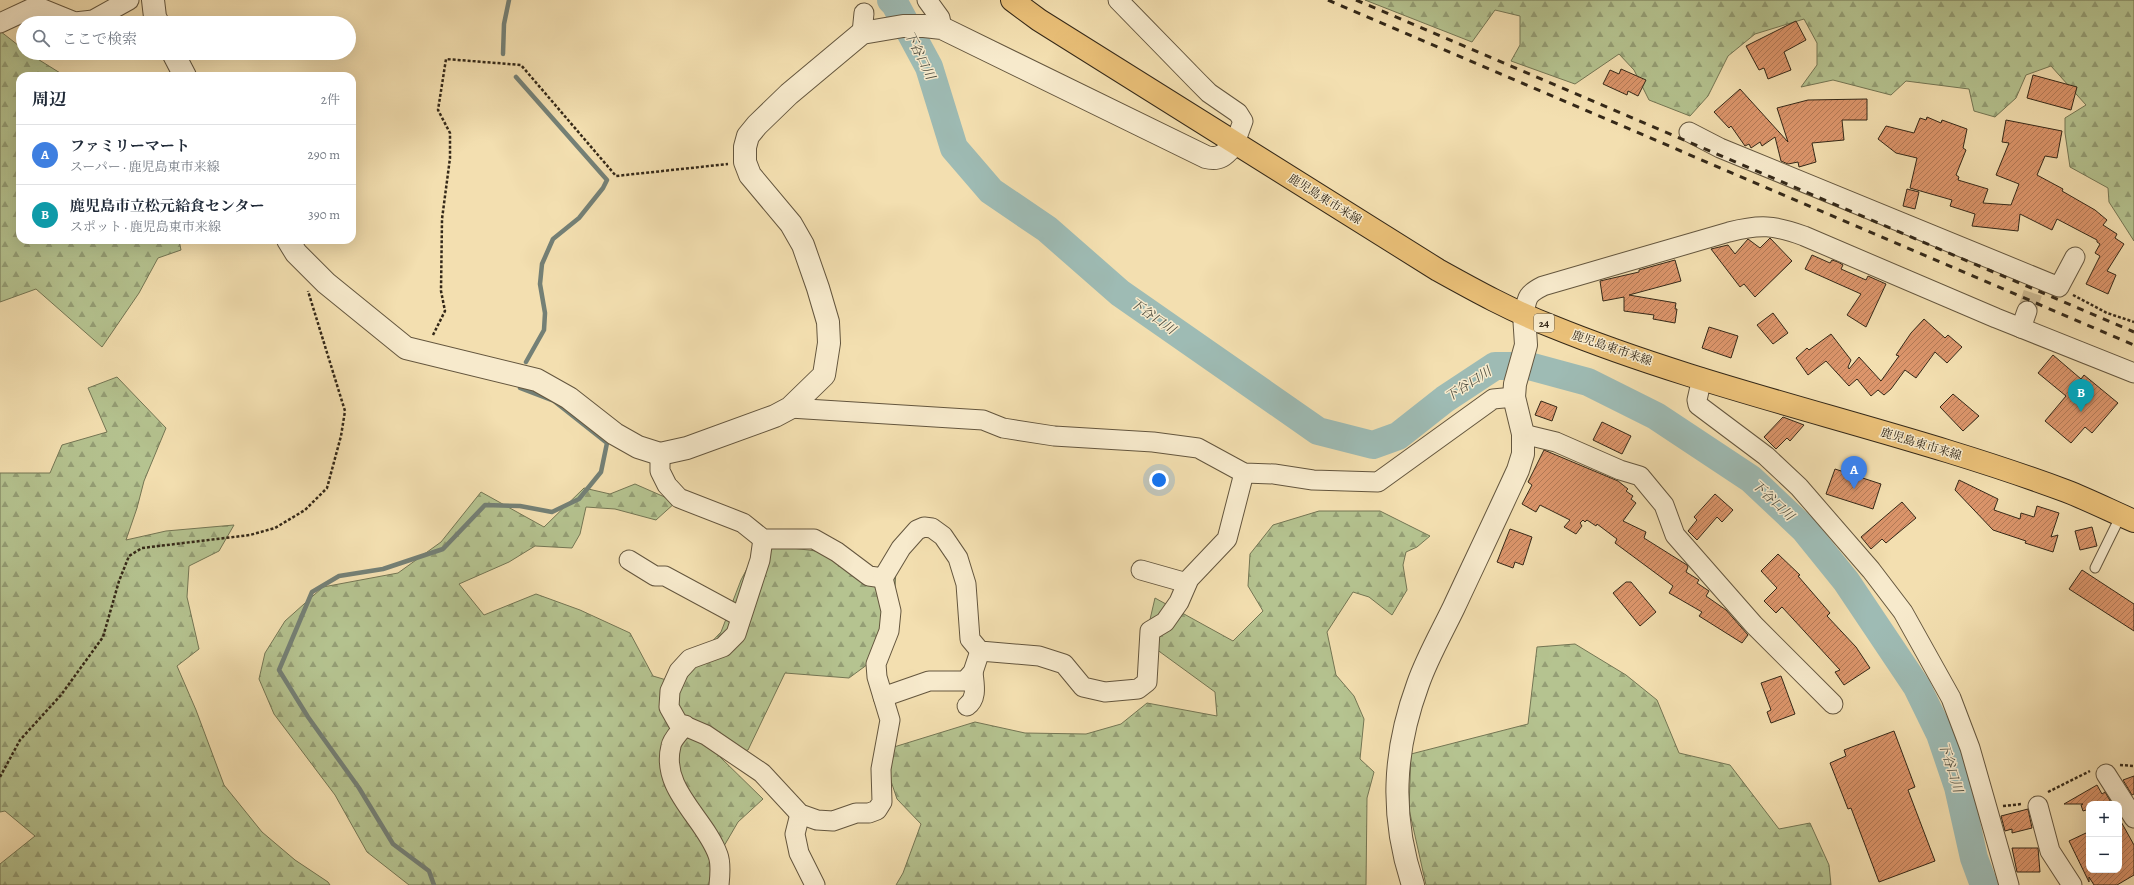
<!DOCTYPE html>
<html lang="ja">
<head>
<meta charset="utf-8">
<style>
	:root { --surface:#fff; --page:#f2f2f3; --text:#1f2937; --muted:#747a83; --line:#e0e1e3; --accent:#0b8043 }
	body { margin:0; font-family:Alegreya,"Noto Serif JP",serif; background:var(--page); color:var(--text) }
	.controls { position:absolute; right:12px; bottom:12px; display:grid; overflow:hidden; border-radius:8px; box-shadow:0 4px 16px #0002 }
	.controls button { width:36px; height:36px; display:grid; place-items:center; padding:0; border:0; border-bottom:1px solid var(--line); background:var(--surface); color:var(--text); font:20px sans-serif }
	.you { position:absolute; left:1159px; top:480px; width:14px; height:14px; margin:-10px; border:3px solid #fff; border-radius:50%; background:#1a73e8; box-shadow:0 0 0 6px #1a73e833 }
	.badge { display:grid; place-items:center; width:26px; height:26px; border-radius:50%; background:var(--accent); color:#fff; font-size:13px; font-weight:700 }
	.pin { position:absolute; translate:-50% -33px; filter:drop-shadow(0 1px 2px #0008) }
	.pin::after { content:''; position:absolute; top:21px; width:14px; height:12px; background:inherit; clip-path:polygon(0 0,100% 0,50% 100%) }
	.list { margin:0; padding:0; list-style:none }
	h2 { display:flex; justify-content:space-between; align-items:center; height:52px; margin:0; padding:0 16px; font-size:17px }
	h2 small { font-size:13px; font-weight:400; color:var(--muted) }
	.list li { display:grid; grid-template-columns:26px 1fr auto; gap:12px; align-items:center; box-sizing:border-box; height:60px; padding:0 16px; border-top:1px solid var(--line) }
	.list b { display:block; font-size:15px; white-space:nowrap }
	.list p { margin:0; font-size:13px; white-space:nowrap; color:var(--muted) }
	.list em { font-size:13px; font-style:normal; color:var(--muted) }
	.icon { flex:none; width:22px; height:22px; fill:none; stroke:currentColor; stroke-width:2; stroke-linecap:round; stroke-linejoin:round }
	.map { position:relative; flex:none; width:2134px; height:885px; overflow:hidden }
	.search { position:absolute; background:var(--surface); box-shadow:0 4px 16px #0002; left:16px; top:16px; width:340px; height:44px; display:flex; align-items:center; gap:10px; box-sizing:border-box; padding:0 14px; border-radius:22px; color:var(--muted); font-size:15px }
	.panel { position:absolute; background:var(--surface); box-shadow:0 4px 16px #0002; left:16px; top:72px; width:340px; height:172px; border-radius:12px }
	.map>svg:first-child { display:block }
</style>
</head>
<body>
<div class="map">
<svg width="2134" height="885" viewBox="0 0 2134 885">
	<defs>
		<pattern id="forest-firs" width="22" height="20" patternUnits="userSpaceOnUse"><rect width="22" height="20" fill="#b5c390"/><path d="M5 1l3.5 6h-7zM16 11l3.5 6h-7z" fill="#949e75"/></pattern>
		<pattern id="building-hatch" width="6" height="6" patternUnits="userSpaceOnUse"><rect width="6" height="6" fill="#dc956b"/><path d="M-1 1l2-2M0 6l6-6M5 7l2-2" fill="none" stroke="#b37a57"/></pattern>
	</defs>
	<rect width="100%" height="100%" fill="#f3dfb0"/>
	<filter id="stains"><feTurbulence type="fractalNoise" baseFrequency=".005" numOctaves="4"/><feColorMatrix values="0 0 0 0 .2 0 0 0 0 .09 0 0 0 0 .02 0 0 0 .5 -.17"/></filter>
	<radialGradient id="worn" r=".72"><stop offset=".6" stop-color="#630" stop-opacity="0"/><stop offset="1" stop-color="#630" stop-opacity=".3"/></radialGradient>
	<g fill="url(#forest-firs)" stroke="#747654">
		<path d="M1365,0H2134V241L2109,202L2108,188L2070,167L2065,133V118L2086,105L2051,66L2026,75L2016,98L1995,117L1974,111L1969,89L1906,81L1891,95L1833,80L1801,87L1817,65V43L1804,19L1755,34L1728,56L1708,96L1690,116L1649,100L1634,70L1619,54L1575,84L1511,61L1520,45V16L1495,10L1472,42Z"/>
		<path d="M0,31L23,49V53H28L65,76H20V240H179L181,250L158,258L139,293L102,347L36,289L0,302Z"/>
		<path d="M117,377L166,428L144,481L137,508L126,540L166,531L234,525L219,551L189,566L187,597L199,649L177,666L196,710L224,785L262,832L295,860L328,882L330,885H0V864L35,836L5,811L0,812V473H50L62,445L107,432L88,388Z"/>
		<path d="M635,484L676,502L656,520L615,509L586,507L580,534L572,548L535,546L509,562L459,584L484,615L536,594L580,610L630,633L653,676L673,682L721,632L741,580L760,544L824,552L872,583L897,556L895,586L879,656L849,678L785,673L748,750L720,757L763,799L738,822L724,846L716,885H409L367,852L335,795L274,714L259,679L265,653L285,621L323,587L398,573L441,542L481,492L544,527L584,488L610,494Z"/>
		<path d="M1319,511H1380L1430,536L1417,547L1406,552L1403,565L1407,590L1392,615L1369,597L1353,592L1327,632L1336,675L1354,696L1364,719L1360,759L1374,772L1367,798L1366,885H896L903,873L921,824L897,799L881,751L975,722L1025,733L1086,734L1121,724L1147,703L1217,716L1215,692L1145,641L1155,598L1233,641L1263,611L1248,586L1250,554L1273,525Z"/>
		<path d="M1575,644L1626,675L1657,700L1679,753L1730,765L1779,829L1810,823L1829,865L1831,885H1426L1409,809L1411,754L1528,724L1537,647Z"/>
	</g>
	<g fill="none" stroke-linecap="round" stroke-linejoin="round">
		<g stroke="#748076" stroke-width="4.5">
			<path d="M503,54L504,24L509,0"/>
			<path d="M516,77L607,180L603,188L579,218L553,239L542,264L540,284L545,313L544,330L526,362"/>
			<path d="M434,885L429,871L393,844L359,788L308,717L279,670L312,592L339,576L383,569L443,549L485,505L520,506L552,512L579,499L601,472L607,443L554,401L520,388"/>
		</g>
		<path stroke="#9ebbb4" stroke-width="28" d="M891,0L895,4L929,67L954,148L991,191L1047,229L1120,293L1318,431L1373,445L1398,436L1445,399L1495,366H1529L1588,382L1656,416L1751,479L1804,529L1846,581L1917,687L1940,734L1958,787L1974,858L1984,885"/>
	</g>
	<g fill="url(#building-hatch)" stroke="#342818">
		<path d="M1796,21L1806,40L1784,52L1791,70L1768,79L1764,68L1759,70L1746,46Z"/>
		<path d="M1621,69L1646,80L1638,96L1628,91L1627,95L1603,84L1610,70L1619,74Z"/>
		<path d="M2033,75L2077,87L2071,110L2027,98Z"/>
		<path d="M1740,89L1788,142L1777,108L1808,100L1867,99V120H1842L1844,140L1812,143L1816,162L1799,167L1798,162L1788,164L1781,161L1775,137L1762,146L1760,142L1751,148L1749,144L1745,146L1731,126L1729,128L1714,112Z"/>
		<path d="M1927,117L1941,123L1942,120L1967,129L1963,148L1966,150L1956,175L1959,177L1958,180L1988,189L1983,203L2011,205L2019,184L1996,175L2009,143L2002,142L2006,120L2062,131L2057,158L2045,156L2037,175L2063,189L2062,191L2095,210L2107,220L2103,225L2117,234L2115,238L2124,244L2107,271L2116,275L2108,294L2086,284L2100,256L2095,253L2100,244L2097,242V240L2057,219L2052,230L2020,214L2018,231L1972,226L1975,214L1950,206L1952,200L1910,188L1917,158L1896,153L1878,139L1886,126L1914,133L1920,118L1926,120Z"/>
		<path d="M1907,189L1919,192L1915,209L1903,206Z"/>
		<path d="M1770,238L1792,261L1755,297L1744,284L1740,287L1711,249L1728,245L1735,254L1748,239L1760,248Z"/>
		<path d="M1812,255L1830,263L1832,260L1838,262L1843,265L1841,269L1866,280L1868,276L1886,284L1866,327L1847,315L1861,294L1805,269Z"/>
		<path d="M1675,260L1681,281L1629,295L1676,303L1675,309H1677L1675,323L1653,319L1654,315L1624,311V297L1603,301L1600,281L1639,272V270Z"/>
		<path d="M1773,313L1788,333L1773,344L1757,325Z"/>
		<path d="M1924,319L1945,338L1948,335L1962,347L1947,363L1935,352L1916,378L1905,370L1891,389L1884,395L1878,390L1871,396L1857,379L1849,386L1826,361L1808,375L1796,358L1807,348L1809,350L1831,334L1851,360L1848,367L1849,369L1859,357L1881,381L1899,356L1896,355L1911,333Z"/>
		<path d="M1709,327L1738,336L1731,358L1702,348Z"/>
		<path d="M2053,355L2081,379L2084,375L2118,403L2092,433L2085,427L2071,443L2045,421L2066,396L2038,373Z"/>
		<path d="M1953,394L1979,416L1963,431L1940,407Z"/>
		<path d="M1541,401L1557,407L1552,421L1535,415Z"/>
		<path d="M1783,417L1804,425L1790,441L1787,438L1776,449L1764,437Z"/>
		<path d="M1602,422L1631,436L1622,454L1593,440Z"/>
		<path d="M1544,450L1618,481L1628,489L1626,491L1633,496L1631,499L1636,503L1623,521L1646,532L1644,538L1687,565L1688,567L1686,572L1699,580L1697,583L1709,591L1706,596L1726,610L1748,635L1742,643L1699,616L1702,612L1669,593L1673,586L1615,543L1617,539L1597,524L1596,526L1587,520L1585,522L1583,520L1580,523L1582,526L1576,534L1564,527L1570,520L1540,505L1536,512L1522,504L1532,485L1528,482Z"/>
		<path d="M1835,469L1881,484L1873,509L1826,494Z"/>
		<path d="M1959,480L1998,499L1994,510L2020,519L2021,513L2034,517L2037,506L2059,513L2051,537L2058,535L2053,552L2025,543L2026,541L1993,530L1955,490Z"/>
		<path d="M1715,494L1733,510L1722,522L1717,517L1697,540L1688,531L1697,520L1694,517Z"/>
		<path d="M1902,502L1916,518L1886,543L1882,539L1871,549L1861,537Z"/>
		<path d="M2092,527L2097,546L2080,550L2075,531Z"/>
		<path d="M1510,529L1532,537L1523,565L1515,562L1513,568L1497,562Z"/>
		<path d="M1778,554L1800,575L1798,576L1830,613L1827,616L1856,647L1870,668L1844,685L1835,672L1840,670L1782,607L1776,613L1764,601L1777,588L1761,571Z"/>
		<path d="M2082,570L2134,604V631L2069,589Z"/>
		<path d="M1626,582H1631L1656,612L1640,626L1613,593Z"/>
		<path d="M1781,676L1795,714L1771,723L1767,712L1771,710L1761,683Z"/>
		<path d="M1894,731L1915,787L1908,790L1935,861L1879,882L1851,808L1848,809L1830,763L1846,756L1844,750Z"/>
		<path d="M2134,776V794L2132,795L2123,780Z"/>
		<path d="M2097,785L2102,794L2105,792L2112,804H2089V809L2083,811L2081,805L2083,804H2064Z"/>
		<path d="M2028,809L2032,828L2012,833V829L2005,831L2001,816Z"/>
		<path d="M2119,818L2134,845V875L2117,885H2094L2089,877V882L2069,841L2086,833L2089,840V870H2119Z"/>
		<path d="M2012,848H2038L2040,872H2017Z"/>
	</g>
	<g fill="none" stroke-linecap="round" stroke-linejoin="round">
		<path stroke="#cdba92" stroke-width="19" stroke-dasharray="19 10" stroke-linecap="butt" d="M2027,311L2038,277"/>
		<g stroke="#64563e" stroke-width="11">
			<path id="service" d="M2095,568L2121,515"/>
		</g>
		<g stroke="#64563e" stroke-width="21">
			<g id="minor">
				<path d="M927,0L940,18L942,28"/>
				<path d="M1118,0L1198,82L1209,93L1238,113L1243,121L1235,143"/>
				<path d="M0,23L30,9H43L75,22L93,20L129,0"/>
				<path d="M862,33L864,13"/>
				<path d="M1689,132L1720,148L2059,287L2075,257"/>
				<path d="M1524,314C1527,297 1527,294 1543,286L1729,232C1760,224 1774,225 1804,236L1996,318L2134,373"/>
				<path d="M2021,328L2027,311"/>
				<path d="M1702,378L1697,400L1698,405L1766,456L1799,487L1871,570L1903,612L1951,698L1970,748L2009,885"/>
				<path d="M790,408L983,420L1003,428L1054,436L1153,442L1198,448L1244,473L1274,474L1313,480L1378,482L1493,399L1514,397"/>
				<path d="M1523,434L1556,442L1620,470L1640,476L1664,505L1675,535L1754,625L1833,704"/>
				<path d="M660,454V471L667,485L679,498L743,523L763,539H814L837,552L869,576L883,578L901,548L917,530L924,527L932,528L943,536L958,558L966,584L970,639L980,651L1039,656L1064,664L1083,687L1105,692L1138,689L1147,682L1150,631L1165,622L1179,602L1189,579L1227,539L1244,473"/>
				<path d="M763,539L760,560L736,634L723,647L690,659L679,671L670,691L669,707L678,723L706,735L762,773L800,814L817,820L833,821L856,813H869L877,810L882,802L881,769L890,720L877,677L876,664L889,631L891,611L883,578"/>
				<path d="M629,560L655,576H665L741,617"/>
				<path d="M1141,570L1187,583"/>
				<path d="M883,697L929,681H965L973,672L980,651"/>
				<path d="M967,706C978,698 974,684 973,672"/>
				<path d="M685,725C681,731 672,739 671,746C660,789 705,818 718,855C721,863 720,876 719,885"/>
				<path d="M2106,774L2134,818"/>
				<path d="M2038,806L2050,851L2072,885"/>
				<path d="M800,814L795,834L799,853L815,885"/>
			</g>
		</g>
		<g stroke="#64563e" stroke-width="24">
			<g id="tertiary">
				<path d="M153,0L155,17L158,23"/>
				<path d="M173,53L185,76"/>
				<path d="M288,240L296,253L326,283L406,348L537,380L569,398L615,434L638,447L660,454L687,448L775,416L790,408L824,375L829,343L828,322L818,288L803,245L791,224L750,175L745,162V147L748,136L757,125L789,94L862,33L903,26H924L942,28L1206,157C1221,161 1226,153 1235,143"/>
				<path d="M1413,885C1390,816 1393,752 1418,684C1427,658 1442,632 1454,607C1475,562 1497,516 1518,470L1523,454V434L1514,397L1515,384L1526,345L1524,314"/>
			</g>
		</g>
		<g stroke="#342818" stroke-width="24">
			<path id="primary" d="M1012,0L1039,20L1438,270C1474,290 1512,311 1551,326C1718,394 1897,428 2066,491C2089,500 2111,511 2134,521"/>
		</g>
		<g stroke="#342818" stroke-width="2.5" stroke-dasharray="3 2" stroke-linecap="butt">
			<path d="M2073,295L2107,313L2134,322"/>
			<path d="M433,335L445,311L441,291L442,219L450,158V133L438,110L446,59L521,65L616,176L728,164"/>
			<path d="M2120,765L2134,766"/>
			<path d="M0,777L20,740L61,695L103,637L119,581L129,556L142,548L250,535L275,528L305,510L327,488L341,436L345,411L308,291"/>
			<path d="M2048,792L2090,771"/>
			<path d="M2003,806L2022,804"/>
		</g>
		<use href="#service" stroke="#f7eacc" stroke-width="9"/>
		<use href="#minor" stroke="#f7eacc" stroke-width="19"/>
		<use href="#tertiary" stroke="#f7eacc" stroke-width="22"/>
		<use href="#primary" stroke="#eac078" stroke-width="22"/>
		<g stroke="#342818" stroke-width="3" stroke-dasharray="7 7" stroke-linecap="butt">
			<path d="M1328,0L2134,345"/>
			<path d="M1356,0L2134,332"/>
		</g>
	</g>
	<g text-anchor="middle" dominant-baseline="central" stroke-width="3" stroke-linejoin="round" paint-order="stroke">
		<rect fill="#f7eacc" stroke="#6e624e" stroke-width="1" x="1534" y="314" width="20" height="18" rx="3"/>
		<g font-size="11" font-weight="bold" fill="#342818">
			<text x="1544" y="323">24</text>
		</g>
		<g font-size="12" fill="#342818" stroke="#f7eacc">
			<text transform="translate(1325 199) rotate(32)">鹿児島東市来線</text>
			<text transform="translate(1612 348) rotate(19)">鹿児島東市来線</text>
			<text transform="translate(1921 444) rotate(17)">鹿児島東市来線</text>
		</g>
		<g font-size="13" font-style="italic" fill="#4e4d3f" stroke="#f7eacc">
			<text transform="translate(920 55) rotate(64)">下谷口川</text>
			<text transform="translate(1153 316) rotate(35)">下谷口川</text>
			<text transform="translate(1468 384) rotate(-33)">下谷口川</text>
			<text transform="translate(1773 500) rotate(43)">下谷口川</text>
			<text transform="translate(1951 767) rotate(73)">下谷口川</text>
		</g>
	</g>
	<rect width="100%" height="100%" filter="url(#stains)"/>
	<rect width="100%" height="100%" fill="url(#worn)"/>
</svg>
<div class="controls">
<button>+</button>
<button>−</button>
</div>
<div class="you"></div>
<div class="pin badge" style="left:1854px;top:489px;background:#3f7fe0">A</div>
<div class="pin badge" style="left:2081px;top:412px;background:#0f9aa8">B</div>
<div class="search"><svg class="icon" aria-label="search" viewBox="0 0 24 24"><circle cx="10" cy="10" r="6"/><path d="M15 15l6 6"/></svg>ここで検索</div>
<section class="panel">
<h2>周辺<small>2件</small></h2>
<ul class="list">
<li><span class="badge" style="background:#3f7fe0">A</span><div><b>ファミリーマート</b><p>スーパー · 鹿児島東市来線</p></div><em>290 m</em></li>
<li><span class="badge" style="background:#0f9aa8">B</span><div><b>鹿児島市立松元給食センター</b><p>スポット · 鹿児島東市来線</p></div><em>390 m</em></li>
</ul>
</section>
</div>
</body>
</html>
